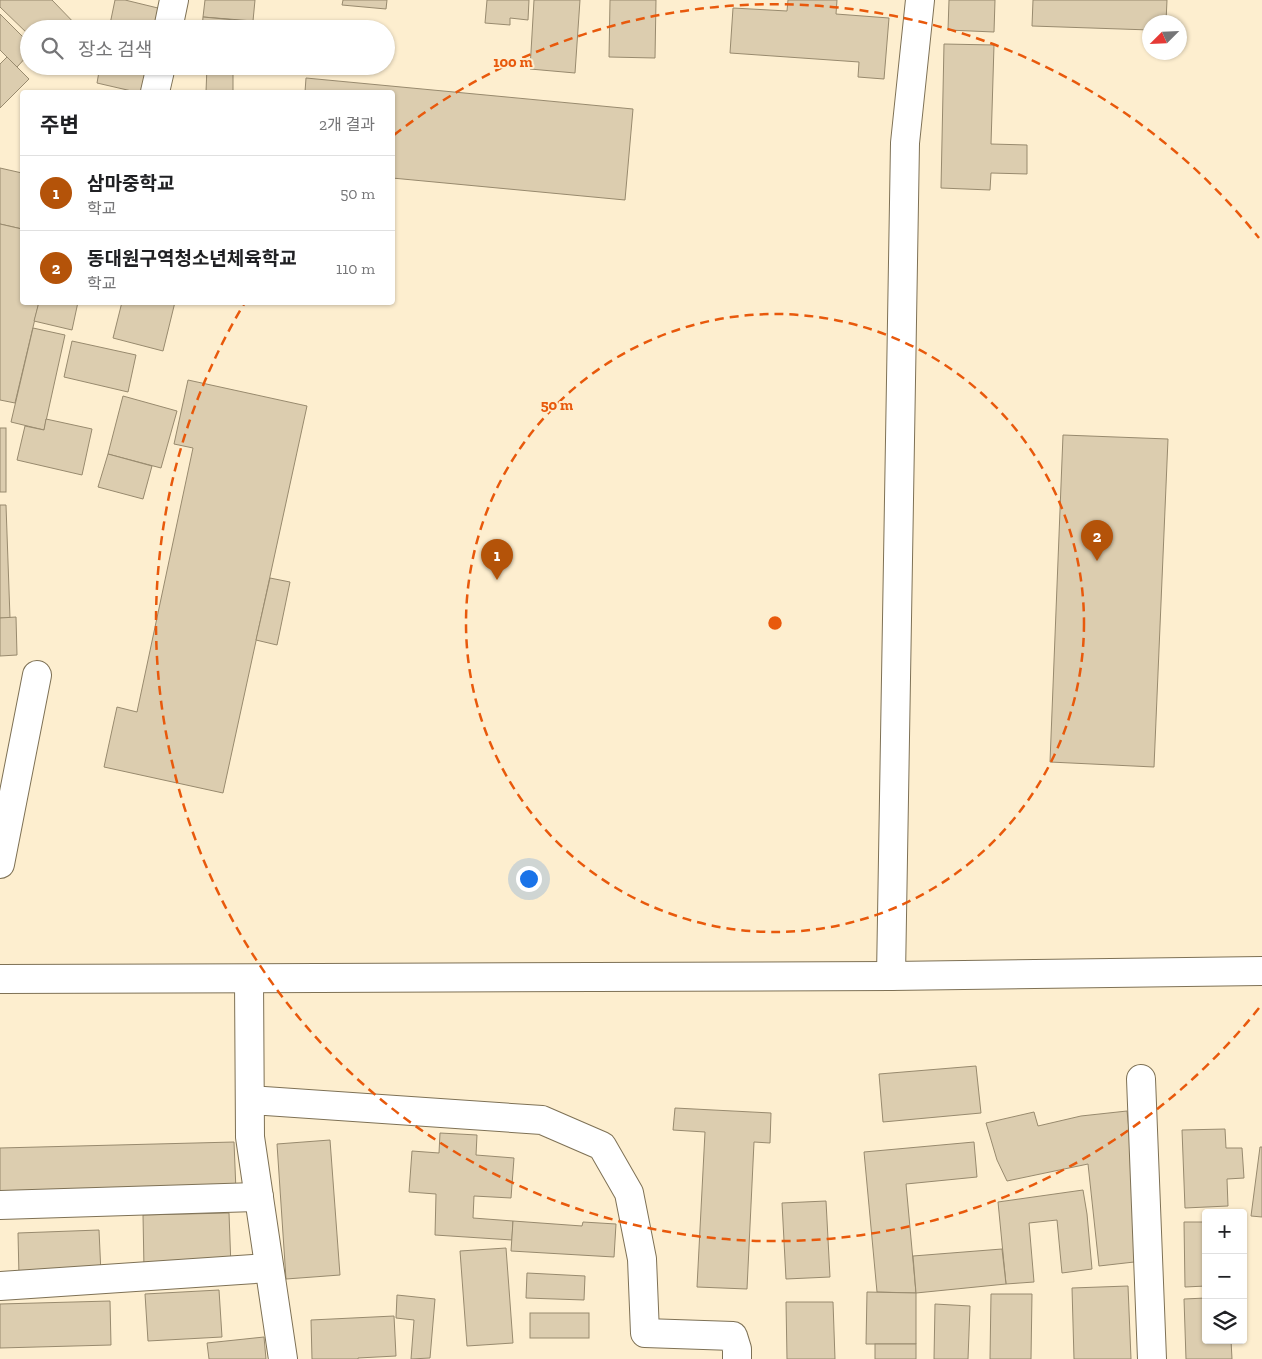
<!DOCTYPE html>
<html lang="ko">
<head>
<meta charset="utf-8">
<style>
	:root { --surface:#fff; --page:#f6f6f6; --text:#202124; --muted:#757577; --line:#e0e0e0; --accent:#b45309 }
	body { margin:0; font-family:"Zilla Slab","Noto Sans KR",serif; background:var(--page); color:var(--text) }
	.controls { position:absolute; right:15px; bottom:15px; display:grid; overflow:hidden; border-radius:5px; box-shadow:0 1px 4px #0004 }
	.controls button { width:45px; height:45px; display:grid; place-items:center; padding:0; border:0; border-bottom:1px solid var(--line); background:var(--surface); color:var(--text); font:25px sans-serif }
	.compass { position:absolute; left:1142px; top:15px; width:45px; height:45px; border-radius:50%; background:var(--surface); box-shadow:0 1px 4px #0004; rotate:246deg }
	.you { position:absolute; left:528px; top:878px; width:18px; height:18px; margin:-12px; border:4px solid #fff; border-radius:50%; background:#1a73e8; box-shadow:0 0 0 8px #1a73e833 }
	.badge { display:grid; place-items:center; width:32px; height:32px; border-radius:50%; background:var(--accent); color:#fff; font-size:16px; font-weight:700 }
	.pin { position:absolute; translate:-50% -41px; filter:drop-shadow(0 1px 2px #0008) }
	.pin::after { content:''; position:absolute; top:26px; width:18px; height:15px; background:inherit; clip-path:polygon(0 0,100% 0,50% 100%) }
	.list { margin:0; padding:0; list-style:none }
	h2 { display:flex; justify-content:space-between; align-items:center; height:65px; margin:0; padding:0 20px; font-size:21px }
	h2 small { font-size:16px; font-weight:400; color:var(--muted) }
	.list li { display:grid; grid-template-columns:32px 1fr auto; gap:15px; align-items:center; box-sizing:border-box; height:75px; padding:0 20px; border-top:1px solid var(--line) }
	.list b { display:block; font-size:19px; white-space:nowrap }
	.list p { margin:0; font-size:16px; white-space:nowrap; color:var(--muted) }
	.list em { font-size:16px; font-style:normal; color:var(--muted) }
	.icon { flex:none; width:28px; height:28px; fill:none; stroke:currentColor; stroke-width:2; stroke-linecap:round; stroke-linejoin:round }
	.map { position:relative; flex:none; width:1262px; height:1359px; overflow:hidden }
	.search { position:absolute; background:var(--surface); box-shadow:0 1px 4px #0004; left:20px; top:20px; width:375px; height:55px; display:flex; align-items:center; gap:12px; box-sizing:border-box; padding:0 18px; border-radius:28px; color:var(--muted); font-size:19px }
	.panel { position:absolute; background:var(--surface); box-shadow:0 1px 4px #0004; left:20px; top:90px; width:375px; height:215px; border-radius:5px }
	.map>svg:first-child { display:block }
</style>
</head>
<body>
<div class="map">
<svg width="1262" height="1359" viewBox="0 0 1262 1359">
	<rect width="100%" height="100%" fill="#fdeecf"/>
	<g fill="#dccdaf" stroke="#988a6e">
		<path d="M0,0H52L80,29H29V35L0,7Z"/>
		<path d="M115,0H125L162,9L158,29H109Z"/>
		<path d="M205,0H255L253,21L203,17Z"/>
		<path d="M343,0H387L386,9L342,5Z"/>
		<path d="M487,0H529L528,20L510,18V25L485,23Z"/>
		<path d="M534,0H580L575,73L530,69Z"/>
		<path d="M610,0H656L655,58L609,57Z"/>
		<path d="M788,0H837L836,14L889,18L884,79L858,77L859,62L730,53L733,8L787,11Z"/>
		<path d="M949,0H995L994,32L948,30Z"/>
		<path d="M1033,0H1167L1166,22H1150V30L1032,26Z"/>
		<path d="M0,14L29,43V54L17,67L0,50Z"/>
		<path d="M203,17L277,24V29H202Z"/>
		<path d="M944,44L994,45L991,144L1027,145V174L991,173L990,190L941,188Z"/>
		<path d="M7,57L29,79L0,108V64Z"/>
		<path d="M100,66H149L143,92H136L97,83Z"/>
		<path d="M207,66H233V92H206Z"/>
		<path d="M306,78L633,109L625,200L392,178V92H305Z"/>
		<path d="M0,168L22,173V229L0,224Z"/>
		<path d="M0,224L22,229V302H39L15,403L0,400Z"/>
		<path d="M39,302H78L72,330L34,321Z"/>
		<path d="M122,302H175L163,351L113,338Z"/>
		<path d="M33,328L65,335L44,430L11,422Z"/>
		<path d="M72,341L136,355L128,392L64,377Z"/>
		<path d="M188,380L307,406L223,793L104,767L117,707L137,712L193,448L174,444Z"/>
		<path d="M123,396L177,411L161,468L108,454Z"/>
		<path d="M46,419L92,429L82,475L17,460L25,426L44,430Z"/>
		<rect x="0" y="428" width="6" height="64"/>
		<path d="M1063,435L1168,439L1154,767L1050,762Z"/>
		<path d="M108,454L152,466L143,499L98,487Z"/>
		<path d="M0,505H6L10,618H0Z"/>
		<path d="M270,578L290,582L277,645L256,640Z"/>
		<path d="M16,617L17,655L0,656V618Z"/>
		<path d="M976,1066L981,1113L883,1122L879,1074Z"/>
		<path d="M675,1108L771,1113L770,1143L754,1142L747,1289L697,1287L705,1132L673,1130Z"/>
		<path d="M1127,1111L1143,1261L1099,1266L1088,1164L1007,1181L997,1160L986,1123L1034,1112L1038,1126L1081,1116Z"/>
		<path d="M1225,1129L1226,1148H1242L1244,1178L1227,1179L1228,1206L1185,1208L1182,1130Z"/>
		<path d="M440,1133L477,1135L476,1155L514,1158L511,1198L474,1196L473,1218L513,1221L512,1240L435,1235L436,1194L409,1192L412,1151L439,1153Z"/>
		<path d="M330,1140L340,1275L286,1279L277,1144Z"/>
		<path d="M234,1142L236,1191L0,1197V1148Z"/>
		<path d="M974,1142L977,1177L906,1184L916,1293L877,1292L864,1152Z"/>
		<path d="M1260,1147H1262V1217L1251,1216Z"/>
		<path d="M1083,1190L1087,1214L1092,1269L1062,1273L1057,1220L1029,1223L1034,1282L1006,1284L998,1202Z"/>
		<path d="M826,1201L830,1277L786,1279L782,1203Z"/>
		<path d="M229,1213L231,1267L144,1269L143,1215Z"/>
		<path d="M513,1221L582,1226L583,1222L616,1224L614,1257L511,1251Z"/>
		<path d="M1184,1222H1206V1286L1185,1287Z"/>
		<path d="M99,1230L101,1274L19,1276L18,1233Z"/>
		<path d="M506,1248L513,1343L467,1346L460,1251Z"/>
		<path d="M1002,1249L1006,1284L916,1293L913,1256Z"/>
		<path d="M527,1273L585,1276L584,1300L526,1298Z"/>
		<path d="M1128,1286L1131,1359H1074L1072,1288Z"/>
		<path d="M219,1290L222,1337L148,1341L145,1294Z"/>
		<path d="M867,1292L916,1293V1344H866Z"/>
		<path d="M991,1294H1032L1031,1359H990Z"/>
		<path d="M397,1295L435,1299L430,1358L411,1359L414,1320L396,1318Z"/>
		<path d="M1206,1298V1340H1231L1232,1359H1186L1184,1299Z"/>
		<path d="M110,1301L111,1345L0,1348V1304Z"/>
		<path d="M786,1302H833L835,1359H787Z"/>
		<path d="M935,1304L970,1306L968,1359H934Z"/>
		<rect x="530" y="1313" width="59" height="25"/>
		<path d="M394,1316L396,1356L358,1358V1359H312L311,1320Z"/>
		<path d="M264,1337L266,1359H209L207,1343Z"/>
		<rect x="875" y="1344" width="41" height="15"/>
	</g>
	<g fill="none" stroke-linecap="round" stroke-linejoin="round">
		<g stroke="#7e7155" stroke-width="30">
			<g id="minor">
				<path d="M168,29L174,0"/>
				<path d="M155,92L161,66"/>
				<path d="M0,864L37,675"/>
				<path d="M891,976L905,143L920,0"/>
				<path d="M0,979L891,976L1262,971"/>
				<path d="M249,979L250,1137L283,1359"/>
				<path d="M1141,1079L1152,1359"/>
				<path d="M250,1100L542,1120L602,1146L629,1193L642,1259L645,1333L733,1336L737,1349V1359"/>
				<path d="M0,1205L259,1197"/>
				<path d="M0,1286L269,1268"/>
			</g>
		</g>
		<use href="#minor" stroke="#fff" stroke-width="28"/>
	</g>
	<g fill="none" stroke="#e8590c" stroke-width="2.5" stroke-dasharray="9 6">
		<circle cx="775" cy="623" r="309"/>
		<path d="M1259 1008A619 619 0 0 1 244 304M394 135A619 619 0 0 1 1259 238"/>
	</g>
	<circle cx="775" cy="623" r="8" fill="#e8590c" stroke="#fdeecf" stroke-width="2.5"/>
	<g font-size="15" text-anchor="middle" font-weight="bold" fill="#e8590c" stroke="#fdeecf" stroke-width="4" stroke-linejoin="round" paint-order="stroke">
		<text x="513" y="67">100 m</text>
		<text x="557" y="410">50 m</text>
	</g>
</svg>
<div class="controls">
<button>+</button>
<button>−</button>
<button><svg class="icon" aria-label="layers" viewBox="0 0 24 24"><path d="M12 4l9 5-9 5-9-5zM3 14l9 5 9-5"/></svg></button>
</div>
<svg class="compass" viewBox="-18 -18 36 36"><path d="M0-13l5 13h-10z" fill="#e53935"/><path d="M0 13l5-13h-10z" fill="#757577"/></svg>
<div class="you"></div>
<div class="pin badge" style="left:497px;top:580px">1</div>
<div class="pin badge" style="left:1097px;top:561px">2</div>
<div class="search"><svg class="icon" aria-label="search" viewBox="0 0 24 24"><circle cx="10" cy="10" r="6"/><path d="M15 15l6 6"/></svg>장소 검색</div>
<section class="panel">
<h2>주변<small>2개 결과</small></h2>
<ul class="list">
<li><span class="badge">1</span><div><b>삼마중학교</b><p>학교</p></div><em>50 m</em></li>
<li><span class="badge">2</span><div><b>동대원구역청소년체육학교</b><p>학교</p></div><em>110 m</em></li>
</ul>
</section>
</div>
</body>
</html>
